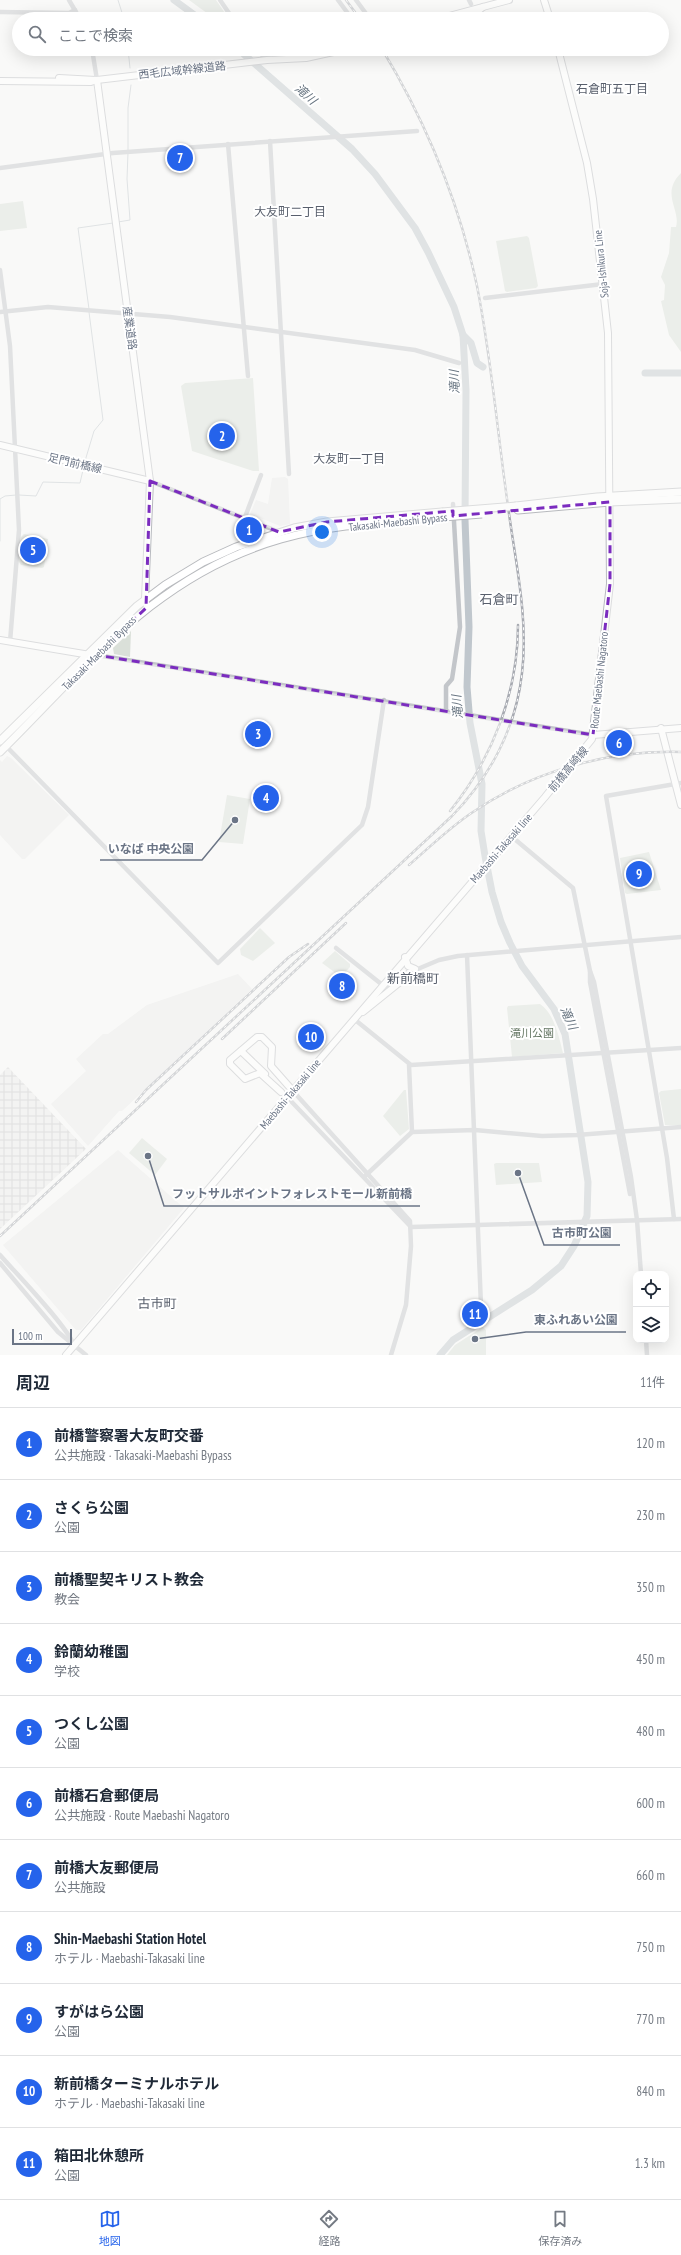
<!DOCTYPE html>
<html lang="ja">
<head>
<meta charset="utf-8">
<style>
	:root { --surface:#fff; --page:#f2f2f3; --text:#1f2937; --muted:#747a83; --line:#e0e1e3; --accent:#2563eb }
	body { margin:0; font-family:"PT Sans Narrow","Noto Sans JP",sans-serif; background:var(--page); color:var(--text) }
	.controls { position:absolute; right:12px; bottom:12px; display:grid; overflow:hidden; border-radius:8px; box-shadow:0 4px 16px #0002 }
	.controls button { width:36px; height:36px; display:grid; place-items:center; padding:0; border:0; border-bottom:1px solid var(--line); background:var(--surface); color:var(--text); font:20px sans-serif }
	.scale { position:absolute; left:12px; bottom:10px; width:60px; box-sizing:border-box; padding-left:4px; border:2px solid #6b7586; border-top:0; font-size:11px; line-height:14px; white-space:nowrap; color:#6b7586; -webkit-text-stroke:3px #fff; paint-order:stroke }
	.you { position:absolute; left:322px; top:532px; width:14px; height:14px; margin:-10px; border:3px solid #fff; border-radius:50%; background:#1a73e8; box-shadow:0 0 0 6px #1a73e833 }
	.badge { display:grid; place-items:center; width:26px; height:26px; border-radius:50%; background:var(--accent); color:#fff; font-size:13px; font-weight:700 }
	.pin { position:absolute; translate:-50% -50%; border:2px solid #fff; box-shadow:0 1px 4px #0006 }
	.list { margin:0; padding:0; list-style:none }
	h2 { display:flex; justify-content:space-between; align-items:center; height:52px; margin:0; padding:0 16px; font-size:17px }
	h2 small { font-size:13px; font-weight:400; color:var(--muted) }
	.list li { display:grid; grid-template-columns:26px 1fr auto; gap:12px; align-items:center; box-sizing:border-box; height:72px; padding:0 16px; border-top:1px solid var(--line) }
	.list b { display:block; font-size:15px; white-space:nowrap }
	.list p { margin:0; font-size:13px; white-space:nowrap; color:var(--muted) }
	.list em { font-size:13px; font-style:normal; color:var(--muted) }
	.icon { flex:none; width:22px; height:22px; fill:none; stroke:currentColor; stroke-width:2; stroke-linecap:round; stroke-linejoin:round }
	.map { position:relative; flex:none; width:681px; height:1355px; overflow:hidden }
	.search { position:absolute; background:var(--surface); box-shadow:0 4px 16px #0002; left:12px; right:12px; top:12px; height:44px; display:flex; align-items:center; gap:10px; box-sizing:border-box; padding:0 14px; border-radius:22px; color:var(--muted); font-size:15px }
	.sheet { height:844px; background:var(--surface) }
	nav { display:flex; justify-content:space-around; align-items:center; box-sizing:border-box; height:56px; border-top:1px solid var(--line); background:var(--surface); font-size:11px; color:var(--muted) }
	nav a { display:grid; justify-items:center; gap:2px }
	nav .on { color:var(--accent) }
	.map>svg:first-child { display:block }
</style>
</head>
<body>
<div class="map">
<svg width="681" height="1355" viewBox="0 0 681 1355">
	<defs>
		<pattern id="industrial-grid" width="8" height="8" patternUnits="userSpaceOnUse"><rect width="8" height="8" fill="#eaeaeb"/><path d="M0 4h8M4 0v8" fill="none" stroke="#c2c2c4"/></pattern>
	</defs>
	<rect width="100%" height="100%" fill="#f9f9f8"/>
	<g fill="#eaeaeb">
		<path d="M285,477L288,479L290,524L280,526L250,514L256,500L268,504L272,478Z"/>
		<path d="M7,756L11,758L69,815L25,859H22L0,835V760L2,762Z"/>
		<path d="M238,974L252,989L122,1111H119L88,1146L51,1104L86,1071L76,1059L103,1034H108L147,1005Z"/>
		<path d="M118,1150L184,1208L81,1330H76L3,1245Z"/>
	</g>
	<path fill="url(#industrial-grid)" d="M8,1067L86,1149L0,1229V1075Z"/>
	<g fill="#dae0d9">
		<path d="M189,0H216L229,19H215Z"/>
		<path d="M681,173V352L669,335L661,301L664,300L665,285L661,277L669,253L671,227H676C681,209 660,194 681,173Z"/>
		<path d="M23,201L27,228L0,231V204Z"/>
		<path d="M527,236L529,238L538,286L536,288L507,292L505,291L496,241Z"/>
		<path d="M253,378L259,471H253L192,451L181,386L185,383Z"/>
		<path d="M24,534L48,539L44,567L42,568L21,565L19,562L21,537Z"/>
		<path d="M131,631L130,657L114,654L113,648Z"/>
		<path d="M227,795L250,799L243,844L219,842Z"/>
		<path d="M649,852L661,890L627,894L625,893L620,858Z"/>
		<path d="M260,928L275,943L253,961L241,955L240,949Z"/>
		<path d="M335,951L350,964V967L341,977L322,963Z"/>
		<path d="M540,1004C554,1013 559,1037 563,1053L512,1057L507,1008L508,1006Z"/>
		<path d="M681,1089V1125H665L659,1093L661,1091Z"/>
		<path d="M404,1090H406L409,1129L400,1136L383,1116Z"/>
		<path d="M142,1138L167,1159L155,1175L129,1153Z"/>
		<path d="M496,1163H539L542,1182L496,1185L494,1164Z"/>
		<path d="M483,1327L486,1330V1355H447L455,1345Z"/>
	</g>
	<g fill="none" stroke-linecap="round" stroke-linejoin="round">
		<g stroke="#c0c7cd" stroke-width="1">
			<path d="M118,0L124,19"/>
			<path d="M128,49L130,68"/>
			<path d="M128,150V108L131,85"/>
			<path d="M118,222L130,220L127,179L128,153"/>
			<path d="M89,309L78,228L113,223"/>
			<path d="M85,461L94,431L103,420L89,312"/>
			<path d="M19,495L36,496L43,482L80,483L83,470"/>
			<path d="M0,541V499L5,496L16,495"/>
		</g>
		<g stroke="#c0c7cd" stroke-width="7">
			<path d="M174,0L200,19"/>
			<path d="M238,49L352,149L375,174L415,228L428,252L454,307L463,335L466,390L465,520L469,627L467,687L470,723L482,784L481,831L485,856L492,892L501,922L510,943L522,966L554,1009L565,1034L588,1182L587,1216L574,1246L561,1266L532,1290L453,1340L440,1355"/>
			<path d="M463,335L471,343L477,363L483,367"/>
			<path d="M645,373H681"/>
		</g>
		<g stroke="#b9bbc0" stroke-width="8">
			<g id="major">
				<path d="M544,0L550,19"/>
				<path d="M438,19L509,0"/>
				<path d="M454,19L477,12L483,7"/>
				<path d="M59,78L96,80"/>
				<path d="M97,80L150,481L145,599L147,607"/>
				<path d="M0,81L91,82L97,80L267,60L306,58L347,49"/>
				<path d="M0,445L150,481"/>
				<path d="M0,640L90,655"/>
				<path d="M661,728L681,805"/>
				<path d="M593,735L681,728"/>
				<path d="M405,957L408,966L415,969"/>
				<path d="M363,1012L404,979L409,973"/>
				<path d="M241,1051L265,1074"/>
				<path d="M281,1092L260,1073L245,1079L230,1064V1060L257,1037H262L272,1047L271,1066L293,1091"/>
				<path d="M66,1355L545,797L592,739L610,584L608,333L593,199L587,163L558,49"/>
			</g>
		</g>
		<g stroke="#b8babe" stroke-width="9">
			<g id="highway">
				<path d="M516,506L597,497L681,492"/>
				<path d="M518,510L610,502L681,499"/>
				<path d="M0,741L137,606L165,585L203,562L236,547L294,528L327,522L442,512"/>
				<path d="M0,752C89,664 155,575 281,539C333,524 389,522 443,517"/>
			</g>
		</g>
		<g stroke="#c3c6ca" stroke-width="4.5">
			<path d="M69,0L80,19"/>
			<path d="M220,0L233,19"/>
			<path d="M338,0L352,19"/>
			<path d="M356,0L370,19"/>
			<path d="M469,0L471,4"/>
			<path d="M0,12L69,13L75,10"/>
			<path d="M92,49L97,80"/>
			<path d="M256,49L267,60L271,54L308,49"/>
			<path d="M270,141L289,474"/>
			<path d="M228,144L248,376"/>
			<path d="M0,168L113,153L417,131"/>
			<path d="M0,270L10,346L19,530L10,642"/>
			<path d="M485,298L603,284"/>
			<path d="M0,312L48,307L170,317L415,350L459,363"/>
			<path d="M150,481L282,533"/>
			<path d="M245,517L261,475"/>
			<path d="M96,655L593,735"/>
			<path d="M446,711V686L452,679L460,627L453,504"/>
			<path d="M5,745L218,963L362,825L368,807L384,700"/>
			<path d="M511,836L573,888L590,971L594,982L631,1177L637,1220L641,1274"/>
			<path d="M336,948L385,987L403,977"/>
			<path d="M467,955L481,1306"/>
			<path d="M413,971L439,960L458,956L681,937"/>
			<path d="M590,971V982L630,1194"/>
			<path d="M354,1019L411,1065L681,1048"/>
			<path d="M409,1065L412,1132"/>
			<path d="M293,1091L410,1221L411,1246L406,1305L391,1355"/>
			<path d="M288,1098L411,1227L681,1219"/>
			<path d="M364,1177L412,1132L475,1130L542,1136L577,1135L681,1127"/>
			<path d="M674,1219L667,1158L606,796L681,783"/>
			<path d="M0,1255C15,1272 70,1329 74,1346"/>
			<path d="M0,1263L58,1332L86,1355"/>
			<path d="M646,1340L647,1355"/>
		</g>
		<use href="#major" stroke="#fff" stroke-width="6"/>
		<use href="#highway" stroke="#fff" stroke-width="7"/>
		<g stroke="#a7aab1" stroke-width="2.5">
			<g id="rail">
				<path d="M346,0L360,19"/>
				<path d="M450,811C492,759 518,693 518,625"/>
				<path d="M409,865C430,847 450,827 473,812C533,771 608,750 681,752"/>
				<path d="M222,1039L346,923"/>
				<path d="M136,1102L146,1090L289,957L308,944"/>
				<path d="M0,1236L452,816C490,777 516,728 522,673C529,616 514,556 507,499C497,428 491,356 477,286C459,202 426,122 382,49"/>
			</g>
		</g>
		<use href="#rail" stroke="#fff" stroke-width="1" stroke-dasharray="3" stroke-linecap="butt"/>
		<g stroke="#b8babe" stroke-width="9" stroke-linecap="butt">
			<g id="highway-bridge">
				<path d="M442,512L516,506"/>
				<path d="M443,517L482,514"/>
			</g>
		</g>
		<use href="#highway-bridge" stroke="#fff" stroke-width="7"/>
	</g>
	<path d="M0 0H681V1355H0ZM150,481L279,532L327,522L453,511V516L610,502V584L593,735L96,655L146,608Z" fill="#f9f9f8" fill-opacity=".55" fill-rule="evenodd"/>
	<path fill="none" stroke="#7b2cbf" stroke-width="3" stroke-dasharray="8 5" stroke-linejoin="round" d="M150,481L279,532L327,522L453,511V516L610,502V584L593,735L96,655L146,608Z"/>
	<g text-anchor="middle" dominant-baseline="central" stroke-width="4" stroke-linejoin="round" paint-order="stroke">
		<g font-size="11" fill="#6b7586" stroke="#fff">
			<text transform="translate(182 70) rotate(-6)">西毛広域幹線道路</text>
			<text transform="translate(601 264) rotate(-96)">Soja-Ishikura Line</text>
			<text transform="translate(130 328) rotate(82)">産業道路</text>
			<text transform="translate(75 463) rotate(13)">足門前橋線</text>
			<text transform="translate(398 522) rotate(-6)">Takasaki-Maebashi Bypass</text>
			<text transform="translate(99 653) rotate(-45)">Takasaki-Maebashi Bypass</text>
			<text transform="translate(599 680) rotate(-84)">Route Maebashi Nagatoro</text>
			<text transform="translate(568 769) rotate(-50)">前橋高崎線</text>
			<text transform="translate(501 848) rotate(-49)">Maebashi-Takasaki line</text>
			<text transform="translate(290 1094) rotate(-50)">Maebashi-Takasaki line</text>
		</g>
		<g font-size="11" fill="#667865" stroke="#fff">
			<text x="532" y="1033">滝川公園</text>
		</g>
		<g font-size="12" fill="#585f6c" stroke="#fff">
			<text x="612" y="88">石倉町五丁目</text>
			<text x="290" y="211">大友町二丁目</text>
			<text x="349" y="458">大友町一丁目</text>
		</g>
		<g font-size="12" font-style="italic" fill="#677480" stroke="#fff">
			<text transform="translate(306 94) rotate(42)">滝川</text>
			<text transform="translate(454 382) rotate(-92)">滝川</text>
			<text transform="translate(457 707) rotate(-95)">滝川</text>
			<text transform="translate(569 1018) rotate(66)">滝川</text>
		</g>
		<g font-size="13" fill="#585f6c" stroke="#fff">
			<text x="499" y="599">石倉町</text>
			<text x="413" y="978">新前橋町</text>
			<text x="157" y="1303">古市町</text>
		</g>
	</g>
	<path fill="none" stroke="#6b7586" stroke-width="1.5" d="M235 820L202 860H100M148 1156L164 1206H420M518 1173L544 1245H620M475 1339L526 1332H626"/>
	<g fill="#6b7586" stroke="#fff" stroke-width="1.5">
		<circle cx="235" cy="820" r="4"/>
		<circle cx="148" cy="1156" r="4"/>
		<circle cx="518" cy="1173" r="4"/>
		<circle cx="475" cy="1339" r="4"/>
	</g>
	<g font-size="12" text-anchor="middle" font-weight="bold" fill="#6b7586" stroke="#fff" stroke-width="4" stroke-linejoin="round" paint-order="stroke">
		<text x="151" y="853">いなば 中央公園</text>
		<text x="292" y="1198">フットサルポイントフォレストモール新前橋</text>
		<text x="582" y="1237">古市町公園</text>
		<text x="576" y="1324">東ふれあい公園</text>
	</g>
</svg>
<div class="controls">
<button><svg class="icon" aria-label="locate" viewBox="0 0 24 24"><circle cx="12" cy="12" r="6"/><path d="M12 2v4M12 18v4M2 12h4M18 12h4"/></svg></button>
<button><svg class="icon" aria-label="layers" viewBox="0 0 24 24"><path d="M12 4l9 5-9 5-9-5zM3 14l9 5 9-5"/></svg></button>
</div>
<div class="scale">100 m</div>
<div class="you"></div>
<div class="pin badge" style="left:249px;top:530px">1</div>
<div class="pin badge" style="left:222px;top:436px">2</div>
<div class="pin badge" style="left:258px;top:734px">3</div>
<div class="pin badge" style="left:266px;top:798px">4</div>
<div class="pin badge" style="left:33px;top:550px">5</div>
<div class="pin badge" style="left:619px;top:743px">6</div>
<div class="pin badge" style="left:180px;top:158px">7</div>
<div class="pin badge" style="left:342px;top:986px">8</div>
<div class="pin badge" style="left:639px;top:874px">9</div>
<div class="pin badge" style="left:311px;top:1037px">10</div>
<div class="pin badge" style="left:475px;top:1314px">11</div>
<div class="search"><svg class="icon" aria-label="search" viewBox="0 0 24 24"><circle cx="10" cy="10" r="6"/><path d="M15 15l6 6"/></svg>ここで検索</div>
</div>
<section class="sheet">
<h2>周辺<small>11件</small></h2>
<ul class="list">
<li><span class="badge">1</span><div><b>前橋警察署大友町交番</b><p>公共施設 · Takasaki-Maebashi Bypass</p></div><em>120 m</em></li>
<li><span class="badge">2</span><div><b>さくら公園</b><p>公園</p></div><em>230 m</em></li>
<li><span class="badge">3</span><div><b>前橋聖契キリスト教会</b><p>教会</p></div><em>350 m</em></li>
<li><span class="badge">4</span><div><b>鈴蘭幼稚園</b><p>学校</p></div><em>450 m</em></li>
<li><span class="badge">5</span><div><b>つくし公園</b><p>公園</p></div><em>480 m</em></li>
<li><span class="badge">6</span><div><b>前橋石倉郵便局</b><p>公共施設 · Route Maebashi Nagatoro</p></div><em>600 m</em></li>
<li><span class="badge">7</span><div><b>前橋大友郵便局</b><p>公共施設</p></div><em>660 m</em></li>
<li><span class="badge">8</span><div><b>Shin-Maebashi Station Hotel</b><p>ホテル · Maebashi-Takasaki line</p></div><em>750 m</em></li>
<li><span class="badge">9</span><div><b>すがはら公園</b><p>公園</p></div><em>770 m</em></li>
<li><span class="badge">10</span><div><b>新前橋ターミナルホテル</b><p>ホテル · Maebashi-Takasaki line</p></div><em>840 m</em></li>
<li><span class="badge">11</span><div><b>箱田北休憩所</b><p>公園</p></div><em>1.3 km</em></li>
</ul>
</section>
<nav>
<a class="on"><svg class="icon" aria-label="map" viewBox="0 0 24 24"><path d="M3 6l6-2 6 2 6-2v14l-6 2-6-2-6 2zM9 4v14M15 6v14"/></svg>地図</a>
<a><svg class="icon" aria-label="directions" viewBox="0 0 24 24"><path d="M12 3l9 9-9 9-9-9zM9 14v-3h6M13 9l2 2-2 2"/></svg>経路</a>
<a><svg class="icon" aria-label="saved" viewBox="0 0 24 24"><path d="M7 4h10v16l-5-4-5 4z"/></svg>保存済み</a>
</nav>
</body>
</html>
